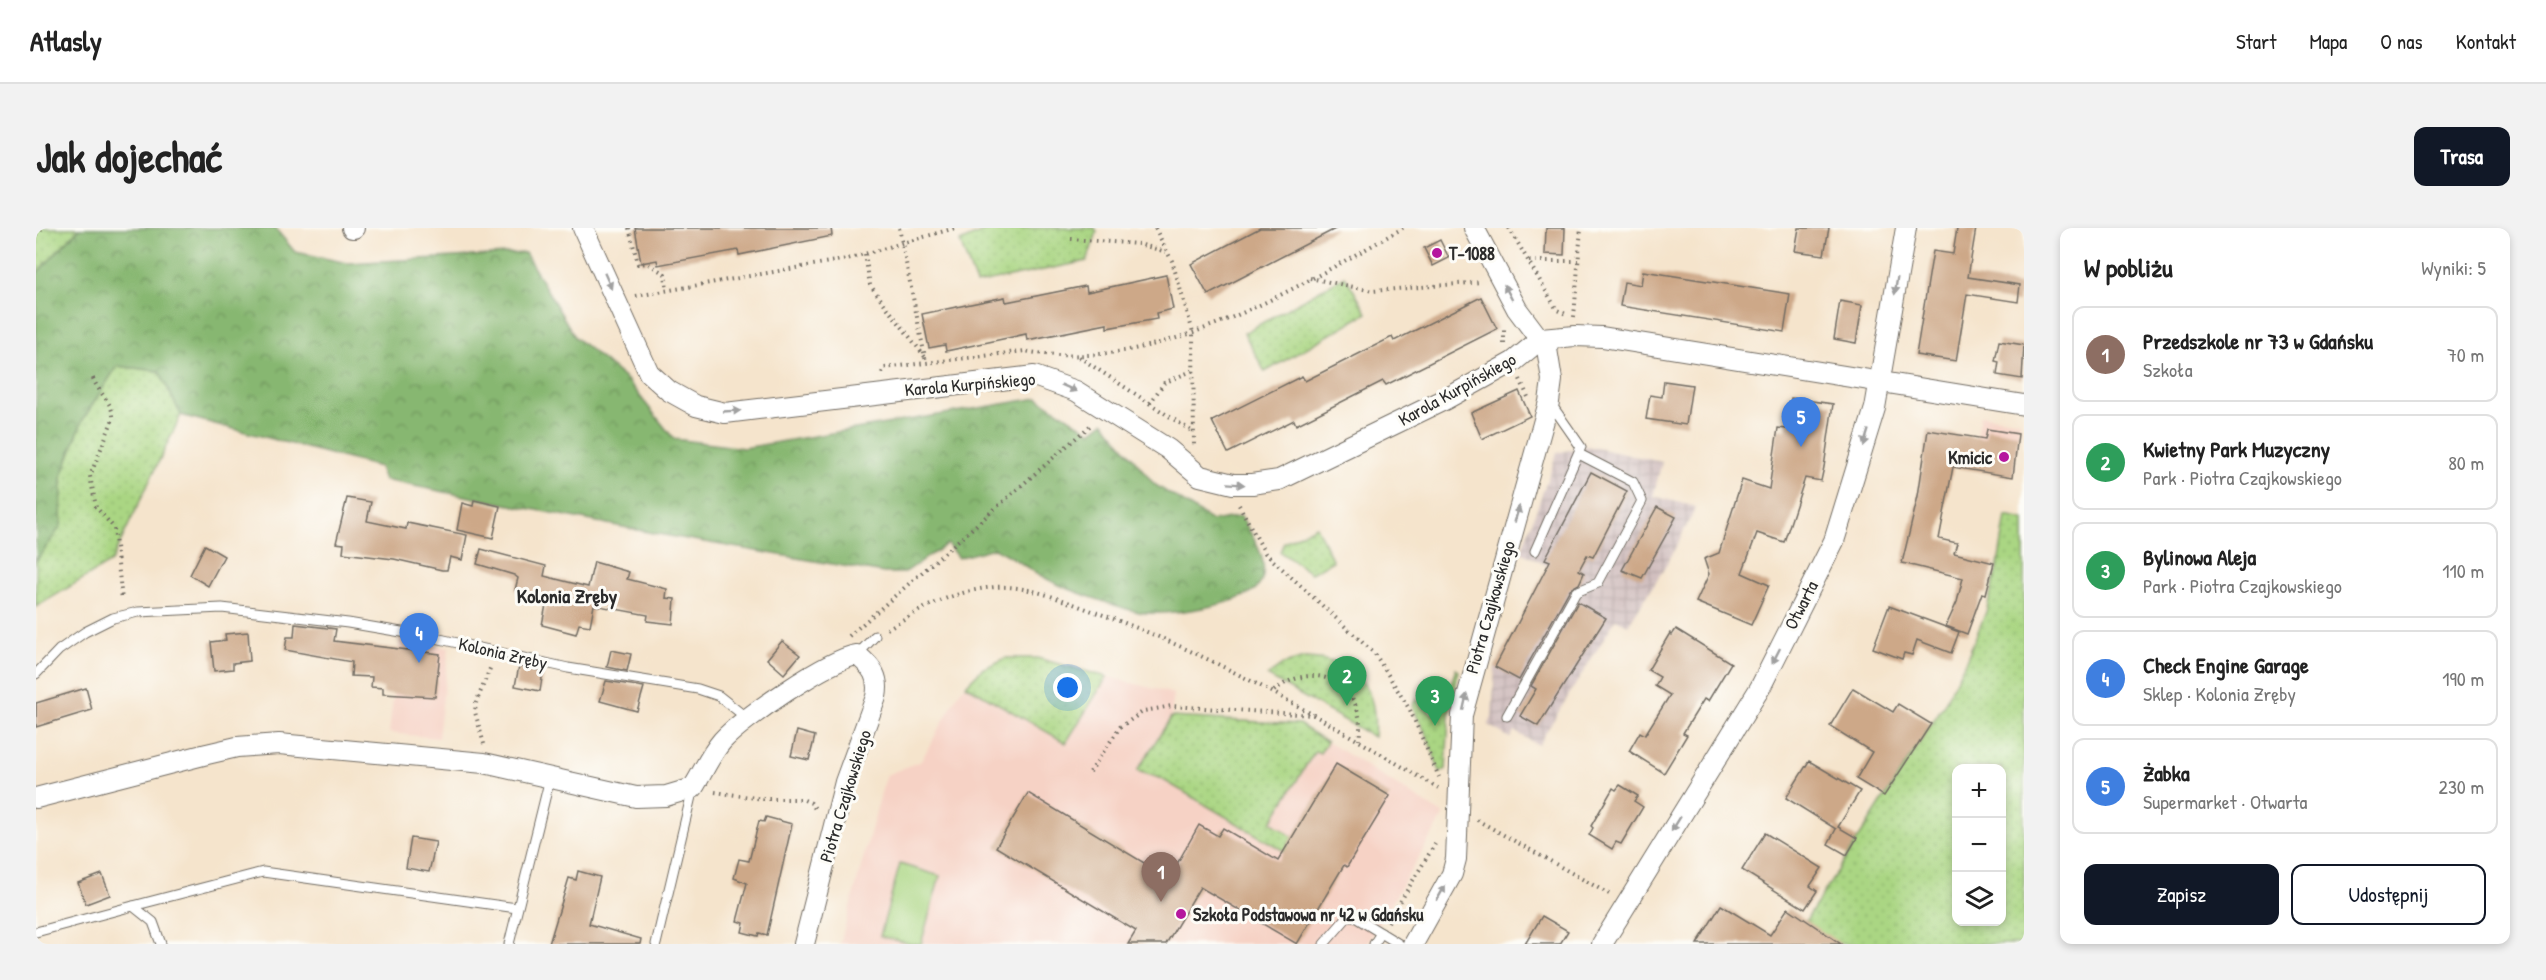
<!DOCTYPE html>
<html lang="pl">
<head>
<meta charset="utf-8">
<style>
	:root { --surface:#fff; --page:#f2f2f2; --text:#222; --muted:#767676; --line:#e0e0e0; --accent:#111827 }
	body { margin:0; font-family:"Patrick Hand",sans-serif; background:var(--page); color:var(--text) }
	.controls { position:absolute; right:18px; bottom:18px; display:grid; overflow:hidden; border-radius:12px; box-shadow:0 3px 9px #0003 }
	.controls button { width:54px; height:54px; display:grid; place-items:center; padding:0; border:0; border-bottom:2px solid var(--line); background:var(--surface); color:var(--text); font:30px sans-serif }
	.you { position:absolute; left:1032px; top:460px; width:21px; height:21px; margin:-15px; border:4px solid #fff; border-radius:50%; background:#1a73e8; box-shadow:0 0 0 9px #1a73e833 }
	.badge { display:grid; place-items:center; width:39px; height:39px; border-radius:50%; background:var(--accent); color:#fff; font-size:20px; font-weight:700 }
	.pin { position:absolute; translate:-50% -50px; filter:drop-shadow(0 2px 3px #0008) }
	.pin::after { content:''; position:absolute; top:32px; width:21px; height:18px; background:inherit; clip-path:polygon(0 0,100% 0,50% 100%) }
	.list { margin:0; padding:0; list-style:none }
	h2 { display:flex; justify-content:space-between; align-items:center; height:78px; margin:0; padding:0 24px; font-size:26px }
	h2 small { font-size:20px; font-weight:400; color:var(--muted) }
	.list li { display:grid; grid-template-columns:39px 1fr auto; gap:18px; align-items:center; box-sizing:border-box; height:96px; margin:0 12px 12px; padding:0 12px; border:2px solid var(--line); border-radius:12px }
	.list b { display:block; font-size:22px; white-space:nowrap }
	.list p { margin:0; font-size:20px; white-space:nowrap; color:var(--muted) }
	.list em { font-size:20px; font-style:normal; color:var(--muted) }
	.actions { display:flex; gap:12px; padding:18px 24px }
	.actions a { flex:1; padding:14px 0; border:2px solid var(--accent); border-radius:12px; text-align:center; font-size:21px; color:var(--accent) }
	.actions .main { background:var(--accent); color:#fff }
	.icon { flex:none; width:33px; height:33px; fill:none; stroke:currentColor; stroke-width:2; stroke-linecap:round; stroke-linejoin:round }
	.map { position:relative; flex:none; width:1988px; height:716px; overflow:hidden; border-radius:12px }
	header { display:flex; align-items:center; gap:36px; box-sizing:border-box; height:84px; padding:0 30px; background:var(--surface); border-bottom:2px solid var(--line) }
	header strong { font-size:28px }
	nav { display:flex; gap:33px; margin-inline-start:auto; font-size:21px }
	.intro { display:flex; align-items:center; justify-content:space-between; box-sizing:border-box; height:144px; padding:0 36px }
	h1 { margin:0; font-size:42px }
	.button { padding:15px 27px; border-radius:12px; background:var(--accent); color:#fff; font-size:21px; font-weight:700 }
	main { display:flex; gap:36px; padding:0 36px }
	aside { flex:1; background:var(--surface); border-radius:12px; box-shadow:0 3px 9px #0003 }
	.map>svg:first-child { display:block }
</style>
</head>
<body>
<header>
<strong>Atlasly</strong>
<nav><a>Start</a><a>Mapa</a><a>O nas</a><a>Kontakt</a></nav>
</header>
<div class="intro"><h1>Jak dojechać</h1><a class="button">Trasa</a></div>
<main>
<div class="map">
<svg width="1988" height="716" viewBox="0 0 1988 716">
	<defs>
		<pattern id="industrial-grid" width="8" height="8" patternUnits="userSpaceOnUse" patternTransform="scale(1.5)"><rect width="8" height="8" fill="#d1bfbf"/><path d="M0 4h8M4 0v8" fill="none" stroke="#b4a4a4"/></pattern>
		<pattern id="green-dots" width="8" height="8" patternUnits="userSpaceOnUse" patternTransform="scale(1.5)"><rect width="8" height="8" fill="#aad683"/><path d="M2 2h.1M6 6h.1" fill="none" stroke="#92b871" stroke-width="1.8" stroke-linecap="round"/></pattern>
		<pattern id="forest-crowns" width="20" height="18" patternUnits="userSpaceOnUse" patternTransform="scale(1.5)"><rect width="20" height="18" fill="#87b771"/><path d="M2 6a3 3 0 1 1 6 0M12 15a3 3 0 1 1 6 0" fill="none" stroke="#6f955d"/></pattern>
	</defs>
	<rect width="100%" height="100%" fill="#fdfcf7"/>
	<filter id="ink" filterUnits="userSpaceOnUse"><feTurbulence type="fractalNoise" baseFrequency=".0167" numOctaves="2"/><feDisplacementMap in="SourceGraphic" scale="12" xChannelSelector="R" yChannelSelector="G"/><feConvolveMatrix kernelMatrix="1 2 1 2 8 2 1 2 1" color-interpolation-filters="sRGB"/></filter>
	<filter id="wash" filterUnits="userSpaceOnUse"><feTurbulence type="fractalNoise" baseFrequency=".008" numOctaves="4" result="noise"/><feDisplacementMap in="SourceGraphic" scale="24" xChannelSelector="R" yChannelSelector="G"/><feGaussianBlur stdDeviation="1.35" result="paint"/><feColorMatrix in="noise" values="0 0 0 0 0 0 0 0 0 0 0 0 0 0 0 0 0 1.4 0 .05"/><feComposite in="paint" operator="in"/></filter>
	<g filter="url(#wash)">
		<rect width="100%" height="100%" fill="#f5e4cc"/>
		<g fill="#f6d2c5">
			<path d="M1944,187L1984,193L1979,238L1937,231Z"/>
			<path d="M364,410L413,420L402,510L353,505Z"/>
			<path d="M970,430H1001L1138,466L1135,489L1263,496L1408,587L1331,716H804L850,547L885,533L924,463L946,441Z"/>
		</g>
		<path fill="url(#industrial-grid)" d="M1550,218L1626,234L1617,268L1660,279L1631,336L1592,397L1580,391L1502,517L1478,503L1474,510L1452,497L1456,490L1459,439L1512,338L1485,324L1521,225Z"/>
		<g fill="url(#green-dots)" stroke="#6a8057" stroke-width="1.5" fill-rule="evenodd">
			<path d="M0,0H44L0,46Z"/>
			<path d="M955,0H1059L1061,4L1051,33L940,56L924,14Z"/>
			<path d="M1309,48L1331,85L1229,144L1208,105Z"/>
			<path d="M81,138L123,143L145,187L75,334L0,379V333L24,298L26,248L46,193Z"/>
			<path d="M1970,288L1988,292V716H1755L1907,478L1931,430L1950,384L1962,337ZM1920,540H1966V694H1920Z"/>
			<path d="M1280,298L1297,333L1275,345L1244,324L1248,314Z"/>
			<path d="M970,430H1001L1071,449L1030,515L930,457L946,441Z"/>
			<path d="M1268,430C1319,431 1343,459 1338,509L1231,448L1248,436Z"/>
			<path d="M1420,441L1423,443L1413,486L1410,541L1404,545L1392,510L1376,478L1380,471L1396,486L1402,485L1409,473Z"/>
			<path d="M1135,489L1263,496L1291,514L1284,525L1279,523L1235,594L1257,609L1248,623L1124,550L1101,543Z"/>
		</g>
		<path fill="url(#forest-crowns)" stroke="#59714e" stroke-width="1.5" d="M44,0H239L259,24L312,35L489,25L539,109L592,153L638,211L708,220L1002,170L1055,204L1068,194L1118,256L1176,293L1205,288C1215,307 1236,334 1224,356C1212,377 1127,389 1103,384C1084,380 1035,363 1017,354C996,344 979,330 958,320L922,330L911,316L868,345H848L622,306L348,252L343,239L145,187L123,143L81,138L46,193L26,248L25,298L0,333V46Z"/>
		<path fill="#aad683" stroke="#6a8057" stroke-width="1.5" d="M864,636L904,648L885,716H874L844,708Z"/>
		<g id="blocks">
			<g fill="#cda888">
				<path d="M599,0H795L796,8L703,27L702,22L622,37L621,32L605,35Z"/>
				<path d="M1224,0H1301L1172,67L1155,36Z"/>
				<path d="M1510,0H1529L1528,27L1509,26Z"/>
				<path d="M1763,0H1793L1788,27L1759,23Z"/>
				<path d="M1921,0H1940L1932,49L1984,57L1982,74L1931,66L1920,133L1880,127L1897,23L1917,26Z"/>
				<path d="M1404,12L1413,30L1397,38L1388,20Z"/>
				<path d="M1607,43L1754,66L1748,104L1584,78L1588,54L1605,57Z"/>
				<path d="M1130,47L1137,81L1120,85L1121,91L1071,100V96L991,112L990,106L910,123L909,117L893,120L886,86L969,69L970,74L1050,58L1051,64Z"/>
				<path d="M1445,69L1461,101L1350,157L1347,153L1260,197L1258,192L1192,225L1176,193L1266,148L1269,153L1356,109L1358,113Z"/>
				<path d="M1804,73L1826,77L1820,115L1798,111Z"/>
				<path d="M1963,113L1988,117L1986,151L1961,147L1963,134L1959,133Z"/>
				<path d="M1628,153L1656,157L1650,197L1610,191L1614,167L1626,169Z"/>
				<path d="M1483,163L1494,188L1446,211L1435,185Z"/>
				<path d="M1755,170L1797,176L1788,239L1785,253L1769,250L1748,314L1721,305L1706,345L1733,357L1715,397L1660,374L1673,346L1668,331L1683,325L1706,252L1733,261L1742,200L1750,201Z"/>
				<path d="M1951,201L1982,206L1977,249L1917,239L1903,311L1921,315L1918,325L1958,335L1950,366L1946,365L1931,406L1910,398L1921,374L1927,350L1866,335L1882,268L1892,202L1949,211Z"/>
				<path d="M1555,244L1591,263L1557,329L1551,327L1543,342L1548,345L1543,356L1534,361L1483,452L1459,439L1514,333L1509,331Z"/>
				<path d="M311,270L335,274L331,293L370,301L371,295L431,307L426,332L414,329L411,342H406L358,331L307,325L308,316L300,315Z"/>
				<path d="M438,272L464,278L457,310L421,302L426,275L437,278Z"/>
				<path d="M1621,279L1640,289L1606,350L1586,342Z"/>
				<path d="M169,317L188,328L172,358L154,347Z"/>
				<path d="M445,321L510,338L508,348L552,359L558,334L593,344L591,351L631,361L630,370L639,371L637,396L611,393L612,387L558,377L554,398L543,396L540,406L506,397L510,377L483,369L485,364L479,362L482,350L478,347L441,336Z"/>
				<path d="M1542,374L1570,390L1502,498L1484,488L1500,461L1495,458Z"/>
				<path d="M1853,378L1923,404L1915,425L1881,412L1876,427L1868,425L1866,431L1837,420Z"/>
				<path d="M259,396L300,401L298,413L404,426L399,469L347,466V460L335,459L336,449L315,448L316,434L249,422L251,409H258Z"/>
				<path d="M1640,401L1695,435L1672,473L1668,471L1647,505L1651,507L1628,545L1593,523L1604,504L1609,507L1634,467L1619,458L1624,449L1612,442L1634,405L1636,407Z"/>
				<path d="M212,404L214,433L197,435V441L178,443L175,414L190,412L189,406Z"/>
				<path d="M746,413L764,427L748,446L731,431Z"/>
				<path d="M575,422L595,426L591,443L571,439Z"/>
				<path d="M483,438L507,443L504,463L479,458Z"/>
				<path d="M570,453L608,459L601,483L564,473Z"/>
				<path d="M50,460L56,482L0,499V475Z"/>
				<path d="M1817,460L1857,484L1862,476L1895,496L1848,568L1820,551L1836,524L1794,498Z"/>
				<path d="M761,503L779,508L773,532L755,528Z"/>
				<path d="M1773,533L1824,563L1802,599L1821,610L1811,627L1792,616L1800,601L1750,570Z"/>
				<path d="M1300,536L1354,568L1311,639L1308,637L1261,716L1164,659L1130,716H1092L1100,703L960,619L992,565L1133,650L1163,597L1182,608L1187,600L1242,633Z"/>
				<path d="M1584,557L1602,568L1598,573L1607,579L1585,616L1580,614L1576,621L1553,607L1557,600L1555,598L1577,560L1580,562Z"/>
				<path d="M730,589L756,596L731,707L723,705L722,708L706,704L708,695L701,693L711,655L698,650L703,631L713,633L723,593L728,594Z"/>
				<path d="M1729,605L1786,640L1774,658L1781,663L1769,681L1706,642Z"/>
				<path d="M375,610L400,614L393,644L370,640Z"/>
				<path d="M542,643L564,649L553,696L605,711L604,716H513L533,650L540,652Z"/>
				<path d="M66,646L74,667L50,676L42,655Z"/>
				<path d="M1685,677L1734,707L1752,680L1805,716H1661Z"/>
				<path d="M1506,688L1532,703L1524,716H1489Z"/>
			</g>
		</g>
	</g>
	<g filter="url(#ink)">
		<use href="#blocks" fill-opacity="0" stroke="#726c63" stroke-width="1.5"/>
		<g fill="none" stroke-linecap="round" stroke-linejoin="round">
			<g stroke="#726c63" stroke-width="11">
				<g id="lane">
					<path d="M1499,323L1545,219L1515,176"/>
					<path d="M821,427L839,408"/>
					<path d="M0,446L23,422L49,404L77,390L102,384L186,380L312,395L395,409L532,440L662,461L683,468L712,491"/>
					<path d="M1471,488L1540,364L1562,355L1606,273L1597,254L1543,226"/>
					<path d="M97,678L227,644L481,680"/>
					<path d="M0,704L97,678L117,694L125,716"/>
					<path d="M473,716L514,550"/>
					<path d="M620,716L657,560"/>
					<path d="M1288,716L1314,686L1363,716"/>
					<path d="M1338,716L1345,705"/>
				</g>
			</g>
			<g stroke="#726c63" stroke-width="22">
				<g id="street">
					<path d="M316,0H318"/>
					<path d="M547,0L613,145L633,163L660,178L689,185L998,148L1040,163L1132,221L1164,248L1197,256H1216L1243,252L1408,172L1477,134L1505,111L1539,108L1566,109L1988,177"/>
					<path d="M0,570L171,526L201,519L243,516L448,535L600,569L630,568L657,560C667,544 674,527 686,513C706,491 793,431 821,427C836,439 844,449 840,469L809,554L768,716"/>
					<path d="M1377,716L1416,646L1420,631L1426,487L1513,174L1516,152L1511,121L1481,81L1438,0"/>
					<path d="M1566,716L1724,460L1798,313L1839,180L1870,0"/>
				</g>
			</g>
			<g stroke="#726c63" stroke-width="4" stroke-dasharray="1.5 4.5" stroke-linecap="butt">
				<path d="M593,0L602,36L611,35L629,46L631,62"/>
				<path d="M863,0L890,134"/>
				<path d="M1119,0L1136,33L1157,104L1158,217"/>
				<path d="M1473,0L1521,82L1532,87"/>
				<path d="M0,6L8,0"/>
				<path d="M1035,11L1103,16L1130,24"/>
				<path d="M829,26L834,57L889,129"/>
				<path d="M1493,33H1542"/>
				<path d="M1274,50L1337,63L1445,54"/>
				<path d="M600,68L811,31L919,0"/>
				<path d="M1538,89L1545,0"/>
				<path d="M1468,116V100"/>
				<path d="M1043,129L1157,204"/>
				<path d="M846,145L848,140L989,123C1118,148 1258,61 1367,0"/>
				<path d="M57,150C62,165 78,175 77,191L54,248L60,279L78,300L86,372"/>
				<path d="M1484,151L1492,169"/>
				<path d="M1114,175L1128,155L1158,142"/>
				<path d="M1203,277L1229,325L1339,426L1374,482L1403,549"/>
				<path d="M851,401C886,380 917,363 959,359C992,357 1026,372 1056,383C1179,426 1290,493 1402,560"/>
				<path d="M813,408L1056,196"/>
				<path d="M1238,463C1280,428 1332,458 1323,512"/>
				<path d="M448,516L439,484L440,475L455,438"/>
				<path d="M1054,544L1084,499L1108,483L1136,478L1277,487"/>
				<path d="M679,564L727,571H766L775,575L780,582"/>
				<path d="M1441,592L1573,666"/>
				<path d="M1352,694L1399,616"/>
			</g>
			<use href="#lane" stroke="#fff" stroke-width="9"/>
			<use href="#street" stroke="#fff" stroke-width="20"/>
		</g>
		<defs><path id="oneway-solid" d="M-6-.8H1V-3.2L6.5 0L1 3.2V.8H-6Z" transform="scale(1.5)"/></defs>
		<g fill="#a0a0a0">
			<use href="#oneway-solid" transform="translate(572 53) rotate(66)"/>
			<use href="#oneway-solid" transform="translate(1860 58) rotate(99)"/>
			<use href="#oneway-solid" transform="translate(1472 64) rotate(-118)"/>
			<use href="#oneway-solid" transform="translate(1033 160) rotate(24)"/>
			<use href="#oneway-solid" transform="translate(696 183) rotate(-3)"/>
			<use href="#oneway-solid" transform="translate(1830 210) rotate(107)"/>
			<use href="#oneway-solid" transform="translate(1200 256) rotate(4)"/>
			<use href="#oneway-solid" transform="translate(1481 286) rotate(-74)"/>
			<use href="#oneway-solid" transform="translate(1740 428) rotate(117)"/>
			<use href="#oneway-solid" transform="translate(1429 474) rotate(-77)"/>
			<use href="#oneway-solid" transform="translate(1640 596) rotate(122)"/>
			<use href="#oneway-solid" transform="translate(1405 665) rotate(-60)"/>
		</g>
	</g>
	<g fill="#b5179e" stroke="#fdfcf7" stroke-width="2">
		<circle cx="1401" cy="25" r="6"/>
		<circle cx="1968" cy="229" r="6"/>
		<circle cx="1145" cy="686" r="6"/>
	</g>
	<g text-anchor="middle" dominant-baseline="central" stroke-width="6" stroke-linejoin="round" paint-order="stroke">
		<g font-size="18" font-weight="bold" fill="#2b2b2b" stroke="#fdfcf7" text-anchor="start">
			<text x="1413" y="25">T-1088</text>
			<text x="1956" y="229" text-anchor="end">Kmicic</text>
			<text x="1157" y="686">Szkoła Podstawowa nr 42 w Gdańsku</text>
		</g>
		<g font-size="18" fill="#2b2b2b" stroke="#fdfcf7">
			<text transform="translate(934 156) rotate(-5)">Karola Kurpińskiego</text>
			<text transform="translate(1421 161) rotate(-29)">Karola Kurpińskiego</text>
			<text transform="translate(1765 377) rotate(-63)">Otwarta</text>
			<text transform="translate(1454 379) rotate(-74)">Piotra Czajkowskiego</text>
			<text transform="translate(467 425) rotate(13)">Kolonia Zręby</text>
			<text transform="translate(809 568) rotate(-73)">Piotra Czajkowskiego</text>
		</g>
		<g font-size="20" font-weight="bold" fill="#2b2b2b" stroke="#fdfcf7">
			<text x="531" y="367">Kolonia Zręby</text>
		</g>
	</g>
</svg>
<div class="controls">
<button>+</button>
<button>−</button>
<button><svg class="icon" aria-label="layers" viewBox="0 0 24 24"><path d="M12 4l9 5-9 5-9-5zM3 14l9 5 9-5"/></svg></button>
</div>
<div class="you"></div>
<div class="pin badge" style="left:1125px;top:674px;background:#8d6e63">1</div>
<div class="pin badge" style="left:1311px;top:478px;background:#2e9e5b">2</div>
<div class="pin badge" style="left:1399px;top:498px;background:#2e9e5b">3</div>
<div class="pin badge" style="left:383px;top:435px;background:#3f7fe0">4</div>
<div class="pin badge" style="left:1765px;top:219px;background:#3f7fe0">5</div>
</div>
<aside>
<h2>W pobliżu<small>Wyniki: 5</small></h2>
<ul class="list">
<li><span class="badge" style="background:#8d6e63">1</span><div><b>Przedszkole nr 73 w Gdańsku</b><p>Szkoła</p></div><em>70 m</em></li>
<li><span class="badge" style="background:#2e9e5b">2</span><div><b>Kwietny Park Muzyczny</b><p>Park · Piotra Czajkowskiego</p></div><em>80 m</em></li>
<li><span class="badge" style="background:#2e9e5b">3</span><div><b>Bylinowa Aleja</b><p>Park · Piotra Czajkowskiego</p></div><em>110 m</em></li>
<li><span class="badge" style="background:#3f7fe0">4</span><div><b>Check Engine Garage</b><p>Sklep · Kolonia Zręby</p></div><em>190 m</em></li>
<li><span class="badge" style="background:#3f7fe0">5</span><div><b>Żabka</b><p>Supermarket · Otwarta</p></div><em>230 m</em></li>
</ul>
<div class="actions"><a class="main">Zapisz</a><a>Udostępnij</a></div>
</aside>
</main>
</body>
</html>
